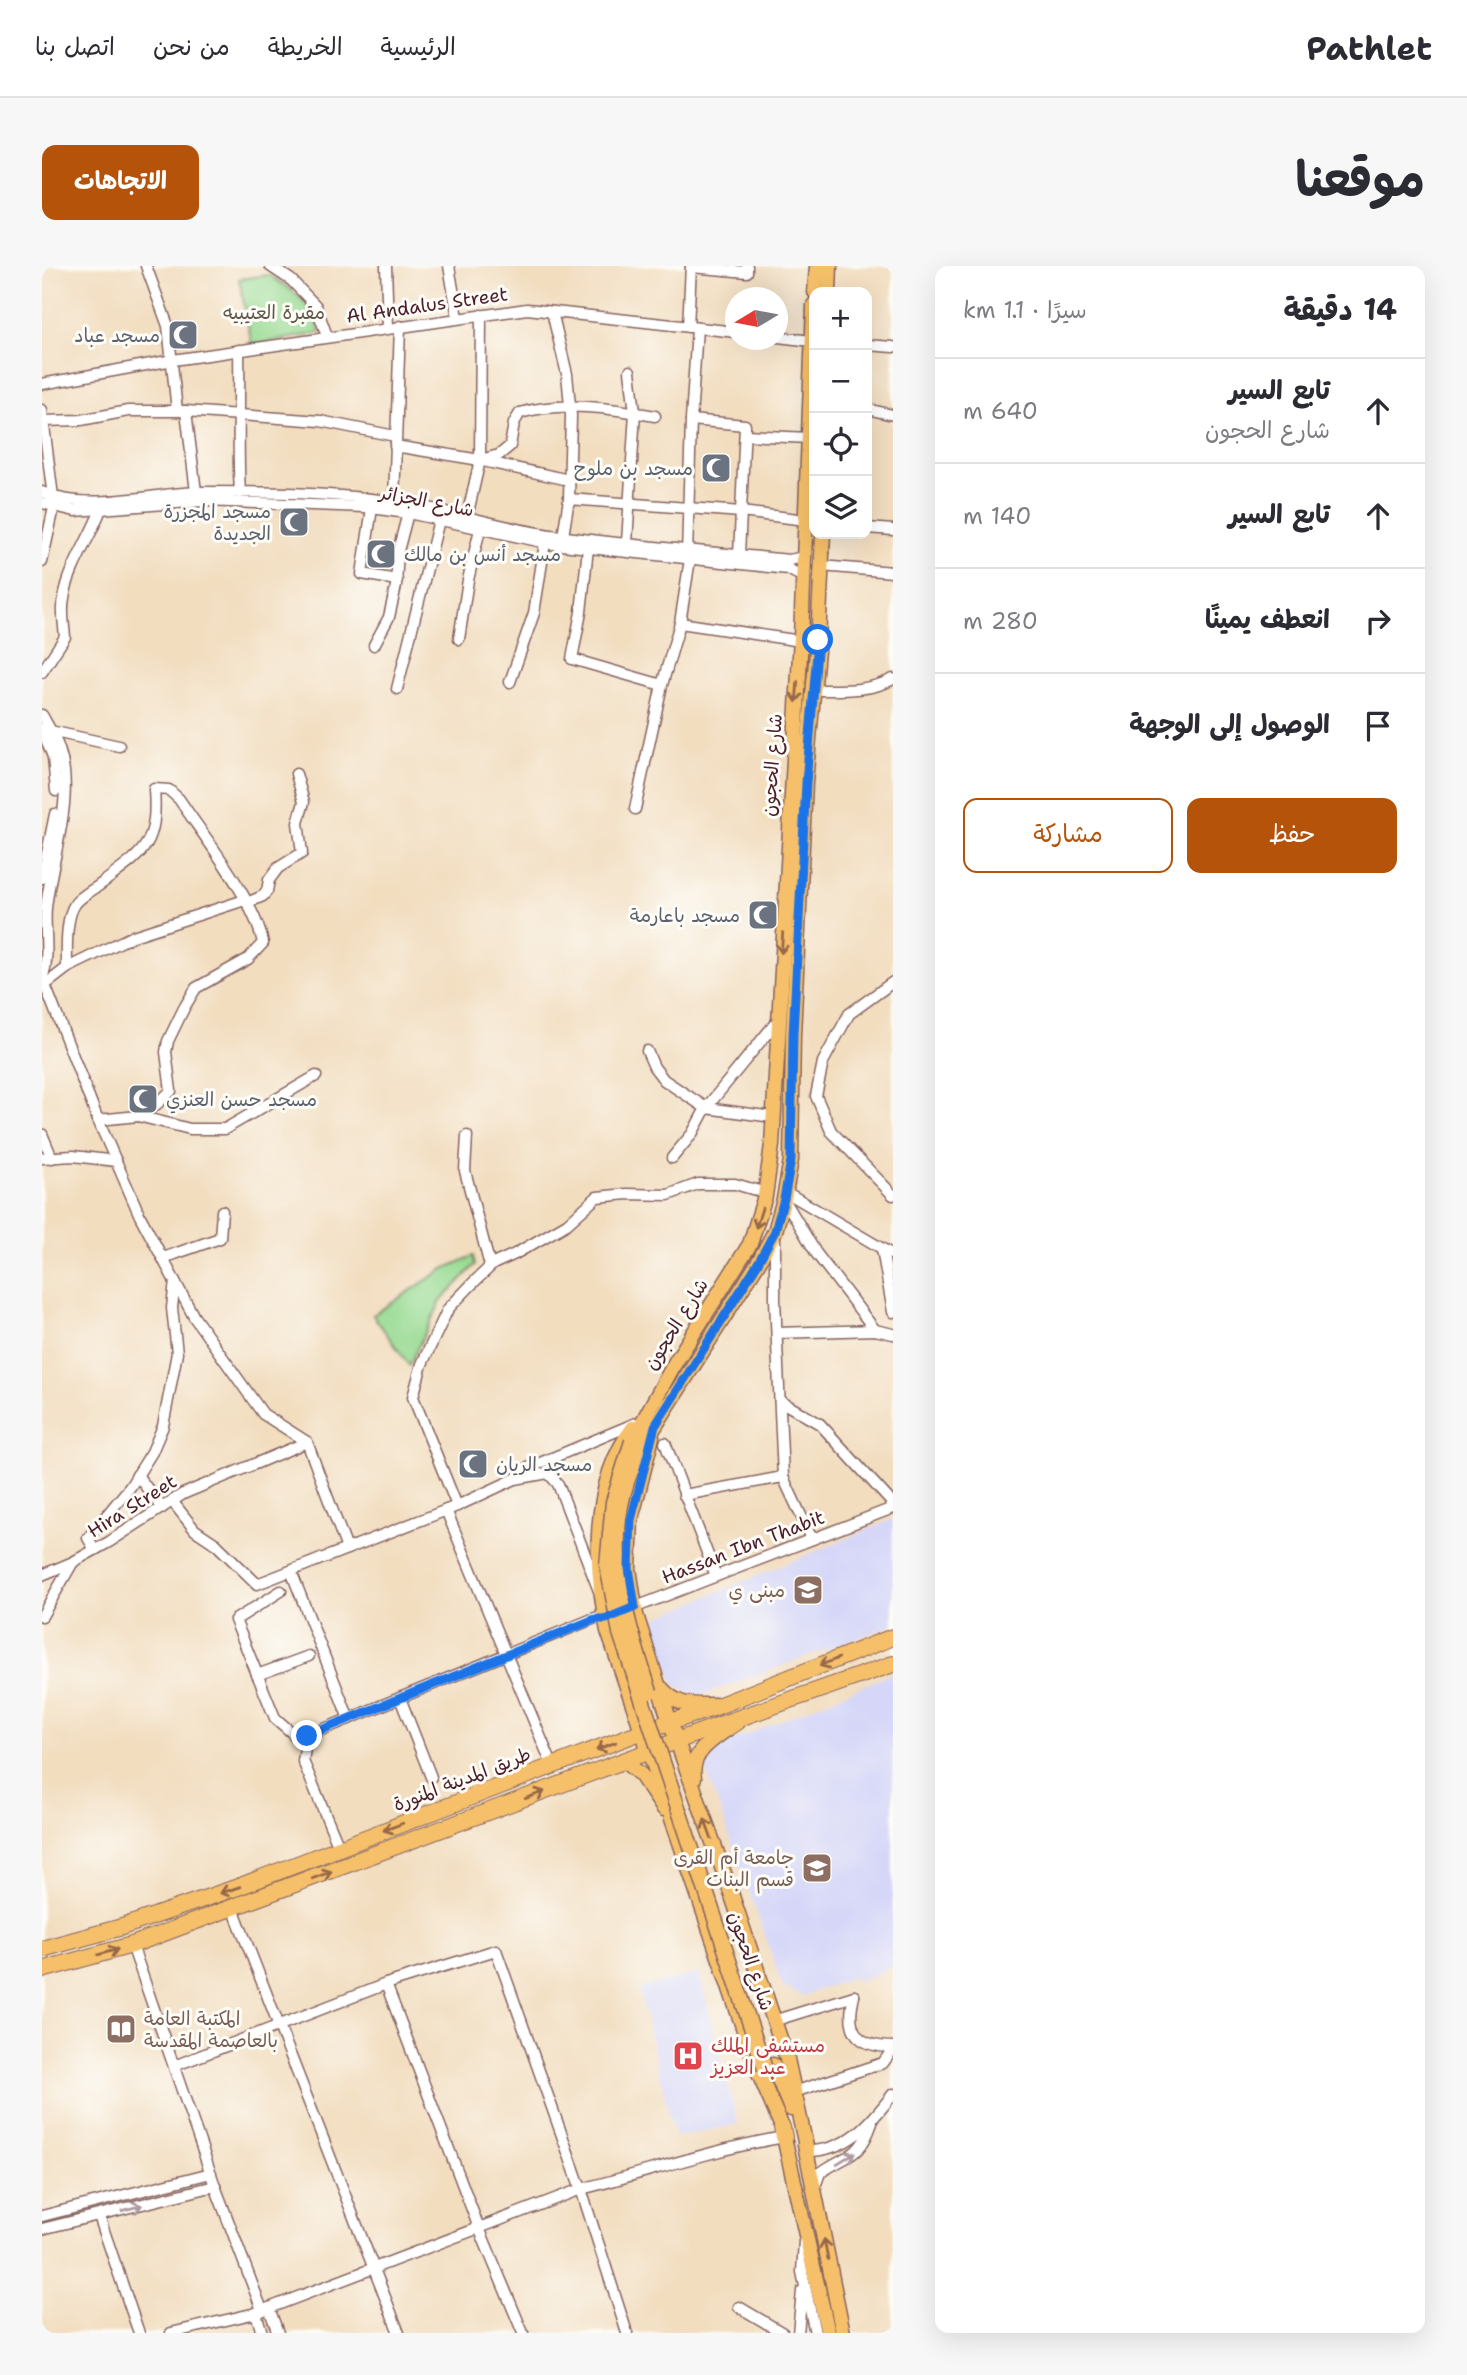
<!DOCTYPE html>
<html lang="ar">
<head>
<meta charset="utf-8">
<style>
	:root { --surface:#fff; --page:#f7f7f7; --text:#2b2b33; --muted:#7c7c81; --line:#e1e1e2; --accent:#b45309 }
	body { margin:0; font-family:"Shantell Sans","Playpen Sans Arabic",sans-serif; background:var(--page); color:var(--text); direction:rtl }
	.controls { position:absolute; right:21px; top:21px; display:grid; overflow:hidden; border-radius:14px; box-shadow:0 7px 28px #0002 }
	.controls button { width:63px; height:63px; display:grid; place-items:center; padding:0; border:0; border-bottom:2px solid var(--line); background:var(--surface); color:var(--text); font:35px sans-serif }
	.compass { position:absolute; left:683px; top:21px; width:63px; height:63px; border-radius:50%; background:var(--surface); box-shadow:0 7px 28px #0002; rotate:260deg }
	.stop { position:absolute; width:21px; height:21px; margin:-16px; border:5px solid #1a73e8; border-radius:50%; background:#fff }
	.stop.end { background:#1a73e8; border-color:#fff; box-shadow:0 2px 7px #0008 }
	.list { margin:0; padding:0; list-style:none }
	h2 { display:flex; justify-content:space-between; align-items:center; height:91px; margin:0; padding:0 28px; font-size:30px }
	h2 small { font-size:23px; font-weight:400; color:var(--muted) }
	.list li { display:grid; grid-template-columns:46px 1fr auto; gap:21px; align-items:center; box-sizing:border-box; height:105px; padding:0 28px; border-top:2px solid var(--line) }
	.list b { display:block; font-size:26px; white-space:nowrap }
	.list p { margin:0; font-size:23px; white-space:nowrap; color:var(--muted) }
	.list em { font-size:23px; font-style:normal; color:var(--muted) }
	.actions { display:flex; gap:14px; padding:21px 28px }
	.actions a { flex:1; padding:16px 0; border:2px solid var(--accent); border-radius:14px; text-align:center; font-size:24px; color:var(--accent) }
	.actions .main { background:var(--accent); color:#fff }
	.icon { flex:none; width:38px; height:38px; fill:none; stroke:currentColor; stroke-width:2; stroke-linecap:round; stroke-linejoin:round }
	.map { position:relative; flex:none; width:851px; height:2067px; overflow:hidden; direction:ltr; border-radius:14px }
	header { display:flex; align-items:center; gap:42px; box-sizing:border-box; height:98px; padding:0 35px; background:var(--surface); border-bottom:2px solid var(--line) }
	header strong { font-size:33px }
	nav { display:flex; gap:38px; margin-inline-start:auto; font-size:24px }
	.intro { display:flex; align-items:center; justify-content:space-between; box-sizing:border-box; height:168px; padding:0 42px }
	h1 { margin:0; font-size:49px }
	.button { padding:18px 32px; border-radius:14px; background:var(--accent); color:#fff; font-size:24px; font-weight:700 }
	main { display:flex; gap:42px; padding:0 42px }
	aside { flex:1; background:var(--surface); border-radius:14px; box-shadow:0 7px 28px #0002 }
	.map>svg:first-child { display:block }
</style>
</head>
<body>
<header>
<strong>Pathlet</strong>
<nav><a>الرئيسية</a><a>الخريطة</a><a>من نحن</a><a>اتصل بنا</a></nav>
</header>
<div class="intro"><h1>موقعنا</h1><a class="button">الاتجاهات</a></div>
<main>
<aside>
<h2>14 دقيقة<small>سيرًا · 1.1 km</small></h2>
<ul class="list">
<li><svg class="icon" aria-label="ahead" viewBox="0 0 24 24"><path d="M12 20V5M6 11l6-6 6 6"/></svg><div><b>تابع السير</b><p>شارع الحجون</p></div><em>640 m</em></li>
<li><svg class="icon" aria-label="ahead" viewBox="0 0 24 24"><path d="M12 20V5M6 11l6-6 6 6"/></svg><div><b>تابع السير</b></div><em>140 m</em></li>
<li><svg class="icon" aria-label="right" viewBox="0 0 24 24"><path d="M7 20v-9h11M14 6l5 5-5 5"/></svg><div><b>انعطف يمينًا</b></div><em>280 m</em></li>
<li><svg class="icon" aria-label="arrive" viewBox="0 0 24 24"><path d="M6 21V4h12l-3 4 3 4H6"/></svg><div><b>الوصول إلى الوجهة</b></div></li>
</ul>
<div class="actions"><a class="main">حفظ</a><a>مشاركة</a></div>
</aside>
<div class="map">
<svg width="851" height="2067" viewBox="0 0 851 2067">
	<rect width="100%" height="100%" fill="#fdfcf7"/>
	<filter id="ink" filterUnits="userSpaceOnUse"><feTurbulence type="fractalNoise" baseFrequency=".0143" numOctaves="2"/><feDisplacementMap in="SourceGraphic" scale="14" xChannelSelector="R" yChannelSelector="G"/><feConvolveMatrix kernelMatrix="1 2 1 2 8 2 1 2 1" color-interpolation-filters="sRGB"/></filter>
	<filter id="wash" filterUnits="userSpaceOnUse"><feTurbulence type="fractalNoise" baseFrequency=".00686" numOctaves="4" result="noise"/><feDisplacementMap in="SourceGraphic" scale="28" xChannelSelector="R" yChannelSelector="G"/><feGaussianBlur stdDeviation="1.57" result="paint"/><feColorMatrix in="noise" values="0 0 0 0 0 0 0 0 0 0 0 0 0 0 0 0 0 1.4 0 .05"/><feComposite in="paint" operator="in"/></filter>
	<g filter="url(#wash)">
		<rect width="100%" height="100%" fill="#f2ddbf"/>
		<g fill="#d6d7f8">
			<path d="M851,1253V1359L655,1431L632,1418L609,1354Z"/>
			<path d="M851,1407V1700L816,1716L811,1711L761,1730L741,1721L664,1504L676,1481Z"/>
			<path d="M657,1707L696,1858L633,1871L597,1723Z"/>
		</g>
		<g fill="#97da92" stroke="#707c5e" stroke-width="2">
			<path d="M227,9C256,28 266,33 279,67L210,79L197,13Z"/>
			<path d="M431,990L433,999L399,1035L367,1099L331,1049L402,1003Z"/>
		</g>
	</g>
	<g filter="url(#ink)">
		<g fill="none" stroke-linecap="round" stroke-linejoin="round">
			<g stroke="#85625f" stroke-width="13">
				<g id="minor">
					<path d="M104,0L126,60L135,145"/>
					<path d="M228,0L249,14L274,40L285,70"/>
					<path d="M344,0L346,62"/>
					<path d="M407,0L416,52"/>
					<path d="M649,1L705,6V0"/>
					<path d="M510,46L525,108L529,150L527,233L521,270"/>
					<path d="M646,61L649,0"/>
					<path d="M736,71L770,75"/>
					<path d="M825,79L851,81"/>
					<path d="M197,84C198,132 195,179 198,227"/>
					<path d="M0,118L131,94L485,43L694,66"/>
					<path d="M825,143L851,149"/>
					<path d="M0,144L11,231"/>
					<path d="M144,145L154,226"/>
					<path d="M649,154L703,159L697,289"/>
					<path d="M0,155L39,154L86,145H144L278,155L353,170"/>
					<path d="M703,169L768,172"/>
					<path d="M353,180L438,194L457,189L468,180L472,157L478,147C520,135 570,142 613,150"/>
					<path d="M441,195L527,214"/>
					<path d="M0,226C40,247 112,227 157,226C224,226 293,226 359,237C409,245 459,262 509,269C588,280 668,286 747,294L762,291"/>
					<path d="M527,233L699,246L764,254"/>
					<path d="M352,236L358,60"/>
					<path d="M0,237L33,245L161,235L323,241L371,248L510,278L746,303L761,311"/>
					<path d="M330,242L320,308L355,314"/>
					<path d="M425,251L438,194L439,49"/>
					<path d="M825,262L851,264"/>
					<path d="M585,277L593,146L588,105"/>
					<path d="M546,282L539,346L530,393L620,419"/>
					<path d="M645,290L649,154L655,62"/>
					<path d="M0,296L13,237"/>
					<path d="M779,300L851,306"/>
					<path d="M638,357L759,375"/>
					<path d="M417,373L426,314L438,263"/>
					<path d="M332,379L347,351L354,320L356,285L366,247"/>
					<path d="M0,406L23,371C22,358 19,345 22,332C27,301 48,273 59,243"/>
					<path d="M468,416L492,347L503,277"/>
					<path d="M355,423L397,254"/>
					<path d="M772,424C799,424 827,426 851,413"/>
					<path d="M0,449C6,460 13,471 17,483C34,531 9,593 4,642C2,665 8,688 1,711"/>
					<path d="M0,463L11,491L14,525"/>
					<path d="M8,465L77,480"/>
					<path d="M593,543L620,419L638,357L648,293"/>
					<path d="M0,612L13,548"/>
					<path d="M205,637L221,630L225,625L227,614L236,602L260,587L256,557L262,536L254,508"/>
					<path d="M25,702L91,670L203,634"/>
					<path d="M0,706L3,719L56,854L98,950L152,1051L221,1148L265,1176L305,1283"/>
					<path d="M851,716L807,748L781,796L774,830L789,865L851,929"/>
					<path d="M3,719L25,702C25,685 23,652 33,638C39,630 51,624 59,618C102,586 116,580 112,523L127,524L137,533C163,572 212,633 221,677L206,693L154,722L142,742L126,775L124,786L129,825L115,838L96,850L56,854"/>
					<path d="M605,785L612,801L622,814L664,842L731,851"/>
					<path d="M96,850L148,863H183L274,810"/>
					<path d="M0,868L10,892"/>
					<path d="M425,870L423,905L448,1000"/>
					<path d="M0,892L31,890L74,895"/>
					<path d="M630,892L650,868L664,842L736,754"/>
					<path d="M744,926L851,989"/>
					<path d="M742,933L774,987L833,1064"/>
					<path d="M733,965V1033L741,1211"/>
					<path d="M840,983L851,1046"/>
					<path d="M121,992L178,972L180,945"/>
					<path d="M735,1067L833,1064L851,1068"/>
					<path d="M738,1135L778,1158L851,1238"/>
					<path d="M623,1177L674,1310"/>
					<path d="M95,1209L120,1242"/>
					<path d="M473,1213L486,1202L594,1157"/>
					<path d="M642,1229L741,1211L770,1273"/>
					<path d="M130,1235L153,1264L174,1278L215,1318L415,1240L473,1213L506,1207L516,1218L557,1325"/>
					<path d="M415,1240L371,1131L380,1098L406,1043L432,1016L451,998L473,988L525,958L555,931L585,928L626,929L656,918H693L724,927"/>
					<path d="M404,1244L511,1501"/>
					<path d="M53,1284L46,1272L88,1221L110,1186L121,1160L135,1087L130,1042L133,1015"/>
					<path d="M249,1305L307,1453"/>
					<path d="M0,1309L31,1296"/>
					<path d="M239,1325L193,1354L233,1452L264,1479"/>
					<path d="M589,1343L851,1242"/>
					<path d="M0,1350L31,1296L67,1276L141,1228L265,1176"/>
					<path d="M215,1409L267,1390"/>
					<path d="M358,1432L389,1511"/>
					<path d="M297,1581L261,1495L265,1470L553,1352L571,1350"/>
					<path d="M191,1642L357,2067"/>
					<path d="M90,1679L173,1920L220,2044"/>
					<path d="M344,1718L437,1962L481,2067"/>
					<path d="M812,1730C803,1765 815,1781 851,1781"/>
					<path d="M731,1755L812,1730"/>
					<path d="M132,1800L344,1718L454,1684L539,1923C606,1906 673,1883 742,1871"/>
					<path d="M752,1826L841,1797L851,1783"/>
					<path d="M765,1885C806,1885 828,1858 851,1828"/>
					<path d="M772,1923L778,1907C806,1887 817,1894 830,1857"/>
					<path d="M0,1950L169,1907"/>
					<path d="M57,1950L97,2067"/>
					<path d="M0,1963L173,1920"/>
					<path d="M762,1975L760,2006L773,2067"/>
					<path d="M697,2041L741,2067"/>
					<path d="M227,2042L236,2067"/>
					<path d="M214,2047L220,2067"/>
					<path d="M129,2067L214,2047L539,1923L585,2067"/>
					<path d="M756,2067L760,2025"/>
				</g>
			</g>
			<g stroke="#85625f" stroke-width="17">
				<g id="major">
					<path d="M773,26L775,0"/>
					<path d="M787,26L788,0"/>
					<path d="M591,1162C549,1217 552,1300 566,1365L717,1808L740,1861"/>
					<path d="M610,1171L589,1254L587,1302L594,1349L628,1456L686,1618L745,1793L765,1885"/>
					<path d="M590,1175L634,1095L708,978L723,930L730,879L759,371L772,39"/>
					<path d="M600,1181L716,997L733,965L742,933L749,894L751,769L763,517L776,374L781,268"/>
					<path d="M619,1422C636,1441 649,1439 673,1439"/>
					<path d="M583,1496L599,1509L622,1543"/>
					<path d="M652,1512C646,1485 677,1469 696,1456"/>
					<path d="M731,1799L749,1843"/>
					<path d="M742,1871L786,2067"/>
					<path d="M763,1879L801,2067"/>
				</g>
			</g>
			<g stroke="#85625f" stroke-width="18">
				<g id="highway">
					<path d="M0,1683L80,1661L196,1621L601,1465L668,1443L851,1371"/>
					<path d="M0,1704L90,1679L680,1458L851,1398"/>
					<path d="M740,1861L742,1871"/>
				</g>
			</g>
			<use href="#minor" stroke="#fff" stroke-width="10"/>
			<use href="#major" stroke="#f6c06b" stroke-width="14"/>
			<use href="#highway" stroke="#f6c06b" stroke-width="16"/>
			<g stroke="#85625f" stroke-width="17" stroke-linecap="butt">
				<g id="major-bridge">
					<path d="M590,1175L571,1236L565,1300L578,1367L723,1803"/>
					<path d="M600,1181C595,1193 589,1204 585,1216C562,1286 586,1359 608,1426"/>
				</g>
			</g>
			<use href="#major-bridge" stroke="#f6c06b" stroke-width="14"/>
		</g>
		<defs><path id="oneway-shaft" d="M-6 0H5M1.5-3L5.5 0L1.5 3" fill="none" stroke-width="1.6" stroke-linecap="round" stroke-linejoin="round" transform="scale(1.75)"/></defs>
		<g stroke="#976748">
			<use href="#oneway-shaft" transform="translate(755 426) rotate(94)"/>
			<use href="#oneway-shaft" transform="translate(740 677) rotate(94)"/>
			<use href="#oneway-shaft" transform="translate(717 952) rotate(107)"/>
			<use href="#oneway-shaft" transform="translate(787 1396) rotate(158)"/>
			<use href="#oneway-shaft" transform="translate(564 1480) rotate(159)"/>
			<use href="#oneway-shaft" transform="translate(493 1529) rotate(-20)"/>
			<use href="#oneway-shaft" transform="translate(351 1561) rotate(159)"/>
			<use href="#oneway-shaft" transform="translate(666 1563) rotate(-110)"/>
			<use href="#oneway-shaft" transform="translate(280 1609) rotate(-21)"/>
			<use href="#oneway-shaft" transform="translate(188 1624) rotate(161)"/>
			<use href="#oneway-shaft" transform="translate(66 1686) rotate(-16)"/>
			<use href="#oneway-shaft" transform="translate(784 1983) rotate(-101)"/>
		</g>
		<g stroke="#ae9aa0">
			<use href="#oneway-shaft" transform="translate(804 1892) rotate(-32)"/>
			<use href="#oneway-shaft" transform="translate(90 1942) rotate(-15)"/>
		</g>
	</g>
	<g fill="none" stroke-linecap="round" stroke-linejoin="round" filter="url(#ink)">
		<path stroke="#1a73e8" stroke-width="9" d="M265,1470L553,1353H564L593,1341L587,1302L589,1254L613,1160L716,997L733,965L742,933L749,894L751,769L764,517L776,374"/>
	</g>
	<defs>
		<g id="mosque-square" transform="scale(1.575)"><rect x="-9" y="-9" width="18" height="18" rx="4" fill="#6b7280" stroke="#fdfcf7"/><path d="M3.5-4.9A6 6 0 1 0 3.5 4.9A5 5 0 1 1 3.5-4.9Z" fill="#fff"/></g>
		<g id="university-square" transform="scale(1.575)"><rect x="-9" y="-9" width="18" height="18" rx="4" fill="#8d6e63" stroke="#fdfcf7"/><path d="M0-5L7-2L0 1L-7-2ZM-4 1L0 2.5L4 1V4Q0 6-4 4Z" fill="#fff"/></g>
		<g id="library-square" transform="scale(1.575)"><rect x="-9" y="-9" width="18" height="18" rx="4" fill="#8d6e63" stroke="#fdfcf7"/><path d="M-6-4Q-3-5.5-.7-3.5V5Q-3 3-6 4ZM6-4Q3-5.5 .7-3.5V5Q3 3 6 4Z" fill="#fff"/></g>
		<g id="hospital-square" transform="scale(1.575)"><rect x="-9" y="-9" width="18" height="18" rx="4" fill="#e0444e" stroke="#fdfcf7"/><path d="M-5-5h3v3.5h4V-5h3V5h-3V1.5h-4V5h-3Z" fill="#fff"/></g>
	</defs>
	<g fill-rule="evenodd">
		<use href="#mosque-square" x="141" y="69"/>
		<use href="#mosque-square" x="674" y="202"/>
		<use href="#mosque-square" x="252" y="256"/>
		<use href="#mosque-square" x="339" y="288"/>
		<use href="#mosque-square" x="721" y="649"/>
		<use href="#mosque-square" x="101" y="833"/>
		<use href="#mosque-square" x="431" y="1198"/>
		<use href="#university-square" x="766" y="1324"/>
		<use href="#university-square" x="775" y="1602"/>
		<use href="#library-square" x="79" y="1763"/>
		<use href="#hospital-square" x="646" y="1790"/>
	</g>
	<g text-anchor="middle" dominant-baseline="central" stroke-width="6" stroke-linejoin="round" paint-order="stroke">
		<g font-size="19" fill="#4a1f2b" stroke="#fdfcf7">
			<text transform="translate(385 39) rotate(-8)">Al Andalus Street</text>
			<text transform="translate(385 235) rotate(11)">شارع الجزائر</text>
			<text transform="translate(730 499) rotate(-86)">شارع الحجون</text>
			<text transform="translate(634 1058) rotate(-58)">شارع الحجون</text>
			<text transform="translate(90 1240) rotate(-32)">Hira Street</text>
			<text transform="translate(701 1281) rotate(-21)">Hassan Ibn Thabit</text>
			<text transform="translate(420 1513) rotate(-21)">طريق المدينة المنورة</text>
			<text transform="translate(709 1695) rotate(71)">شارع الحجون</text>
		</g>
		<g font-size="19" fill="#61574a" stroke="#fdfcf7">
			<text x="232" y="46">مقبرة العتيبيه</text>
		</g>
		<g font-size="19" fill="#5b616d" stroke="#fdfcf7" text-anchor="end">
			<text x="118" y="69">مسجد عباد</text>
			<text x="651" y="202">مسجد بن ملوح</text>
			<text x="229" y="245">مسجد المجزرة<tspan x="229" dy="22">الجديدة</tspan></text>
			<text x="362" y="288" text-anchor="start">مسجد أنس بن مالك</text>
			<text x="698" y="649">مسجد باعارمة</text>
			<text x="124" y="833" text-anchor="start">مسجد حسن العنزي</text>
			<text x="454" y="1198" text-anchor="start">مسجد الريان</text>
		</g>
		<g font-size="19" fill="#785e54" stroke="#fdfcf7" text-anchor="end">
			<text x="743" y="1324">مبنى ي</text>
			<text x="752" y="1591">جامعة أم القرى<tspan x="752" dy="22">قسم البنات</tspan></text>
			<text x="102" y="1752" text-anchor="start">المكتبة العامة<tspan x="102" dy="22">بالعاصمة المقدسة</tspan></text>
		</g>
		<g font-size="19" fill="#be3a42" stroke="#fdfcf7" text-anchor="start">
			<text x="669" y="1779">مستشفى الملك<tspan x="669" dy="22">عبد العزيز</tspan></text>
		</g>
	</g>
</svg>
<div class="controls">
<button>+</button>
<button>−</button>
<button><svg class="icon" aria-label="locate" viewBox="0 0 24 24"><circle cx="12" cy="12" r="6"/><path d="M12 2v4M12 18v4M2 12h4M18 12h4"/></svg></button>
<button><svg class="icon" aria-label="layers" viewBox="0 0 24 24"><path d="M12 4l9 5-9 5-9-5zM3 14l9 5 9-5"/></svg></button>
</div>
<svg class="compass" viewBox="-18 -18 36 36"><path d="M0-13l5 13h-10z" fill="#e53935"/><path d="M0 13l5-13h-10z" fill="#7c7c81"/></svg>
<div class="stop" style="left:776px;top:374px"></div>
<div class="stop end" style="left:265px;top:1470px"></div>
</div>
</main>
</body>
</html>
